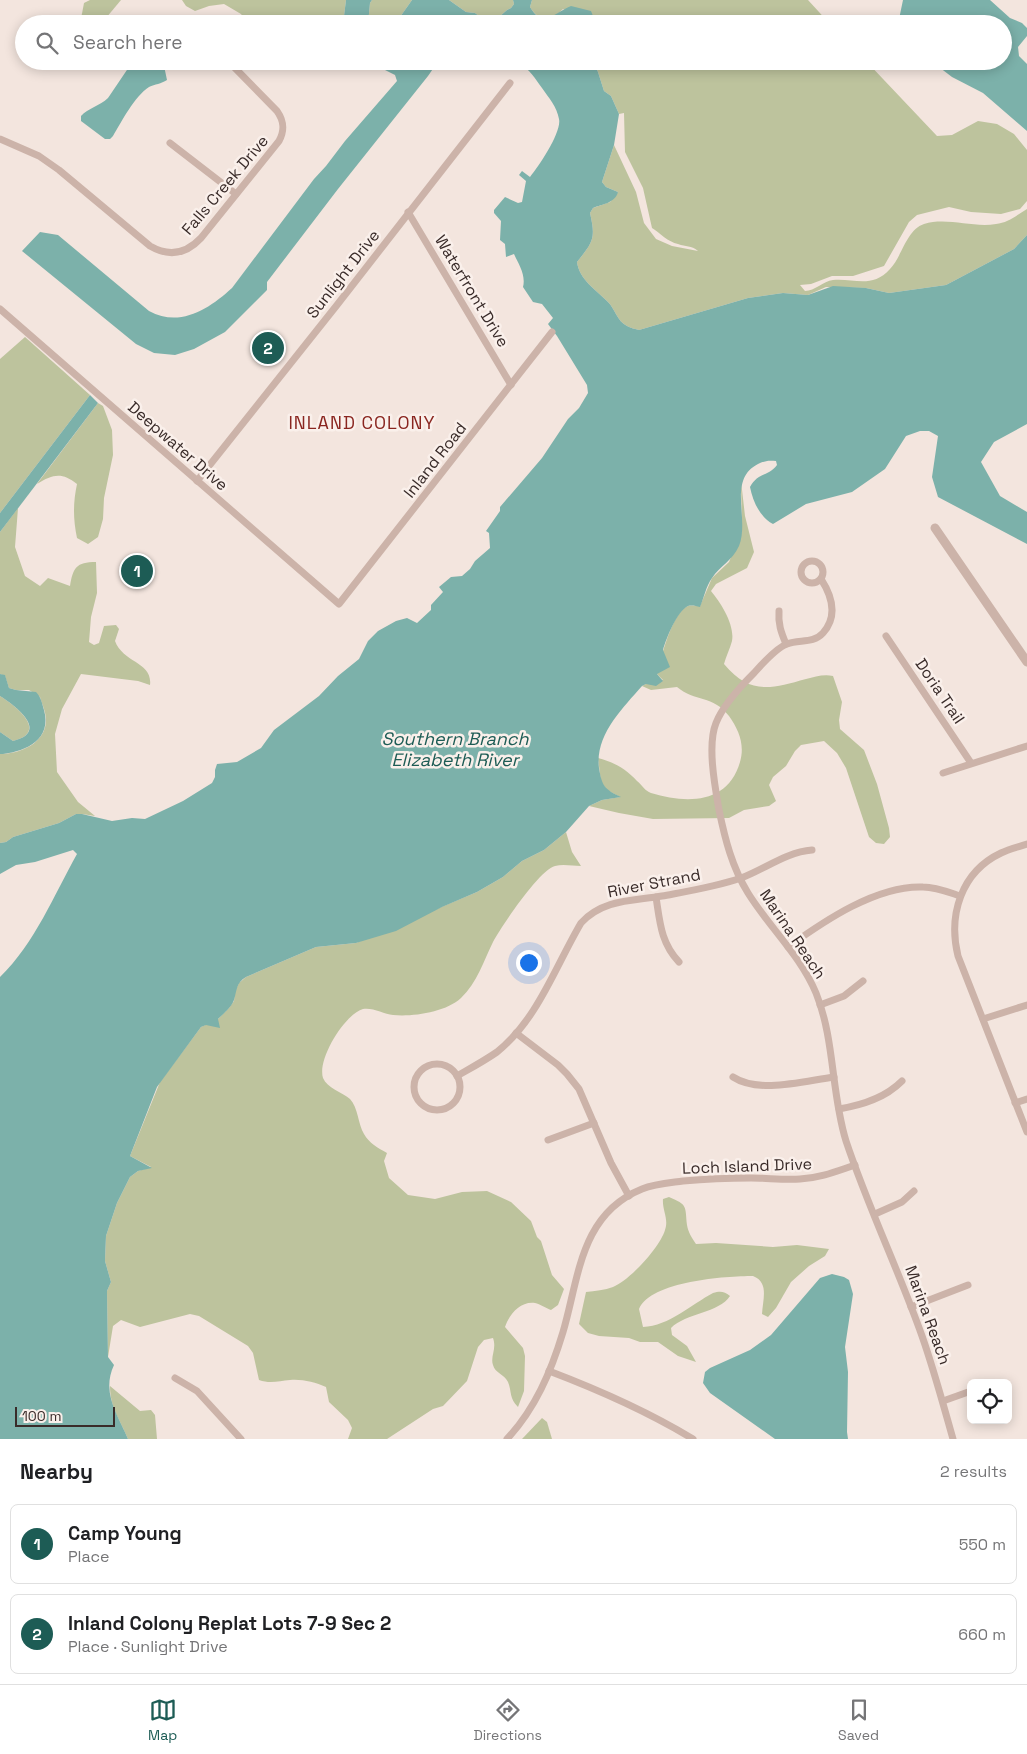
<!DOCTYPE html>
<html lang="en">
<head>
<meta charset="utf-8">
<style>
	:root { --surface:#fff; --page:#f6f6f6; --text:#202124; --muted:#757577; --line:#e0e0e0; --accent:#1d5c55 }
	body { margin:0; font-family:"Space Grotesk",sans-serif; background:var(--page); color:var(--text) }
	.controls { position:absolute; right:15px; bottom:15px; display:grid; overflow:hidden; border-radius:8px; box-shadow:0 2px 12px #0003 }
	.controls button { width:45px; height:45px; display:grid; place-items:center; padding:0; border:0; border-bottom:1px solid var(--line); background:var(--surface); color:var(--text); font:25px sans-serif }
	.scale { position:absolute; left:15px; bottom:12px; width:100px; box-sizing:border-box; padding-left:5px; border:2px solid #392b29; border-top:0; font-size:14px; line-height:18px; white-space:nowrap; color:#392b29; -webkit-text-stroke:4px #faf0eb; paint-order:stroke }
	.you { position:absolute; left:528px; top:962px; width:18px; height:18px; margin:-12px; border:4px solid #fff; border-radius:50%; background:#1a73e8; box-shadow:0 0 0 8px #1a73e833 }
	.badge { display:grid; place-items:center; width:32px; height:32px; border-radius:50%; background:var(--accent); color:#fff; font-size:16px; font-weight:700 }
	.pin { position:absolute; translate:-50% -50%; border:2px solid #fff; box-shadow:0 1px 5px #0006 }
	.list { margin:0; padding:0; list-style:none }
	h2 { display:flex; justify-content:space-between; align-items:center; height:65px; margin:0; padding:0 20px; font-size:21px }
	h2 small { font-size:16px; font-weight:400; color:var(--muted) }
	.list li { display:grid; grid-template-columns:32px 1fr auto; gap:15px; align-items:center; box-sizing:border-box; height:80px; margin:0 10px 10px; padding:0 10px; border:1px solid var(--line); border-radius:8px }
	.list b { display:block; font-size:19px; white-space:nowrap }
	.list p { margin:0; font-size:16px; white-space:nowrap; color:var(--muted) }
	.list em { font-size:16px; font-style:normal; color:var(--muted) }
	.icon { flex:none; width:28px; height:28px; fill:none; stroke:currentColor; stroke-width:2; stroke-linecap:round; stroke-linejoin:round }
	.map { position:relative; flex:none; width:1027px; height:1439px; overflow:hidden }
	.search { position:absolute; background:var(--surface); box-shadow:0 2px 12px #0003; left:15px; right:15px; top:15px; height:55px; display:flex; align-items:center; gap:12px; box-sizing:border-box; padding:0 18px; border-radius:28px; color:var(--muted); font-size:19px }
	.sheet { height:245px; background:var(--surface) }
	nav { display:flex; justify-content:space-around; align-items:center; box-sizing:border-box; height:70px; border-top:1px solid var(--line); background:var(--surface); font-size:14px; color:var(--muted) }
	nav a { display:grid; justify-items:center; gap:2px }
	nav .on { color:var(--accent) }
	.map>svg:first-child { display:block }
</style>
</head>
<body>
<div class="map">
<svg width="1027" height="1439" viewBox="0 0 1027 1439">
	<rect width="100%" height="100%" fill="#f3e5de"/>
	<g fill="#bdc39d">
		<path d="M90,0H121L101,24H80L84,3Z"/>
		<path d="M182,0H346L343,24H248L241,14L224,4L209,6L195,11L186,6Z"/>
		<path d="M372,0H412L400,17L399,24H368L370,3Z"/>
		<path d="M449,0H513L514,4L511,8L507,10L499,17L483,19L475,13L466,12Z"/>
		<path d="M532,0H808L830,24H592L595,21L563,9C550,22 539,22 530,7Z"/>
		<path d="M45,61H75C67,72 53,71 45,61Z"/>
		<path d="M593,61H866L937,136L952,135L978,121L997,124L1014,134L1027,150V201L1020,209L1001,214L971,212L949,207L917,215L909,222L884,266L853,276H832L811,284L800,285L805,291C815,291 823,281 833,280C854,278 872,289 890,269C902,257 906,230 924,224C947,217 973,228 996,224C1008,223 1017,215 1027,209V235L1014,249L946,285L889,293L866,288L826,287L808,295L783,293L748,298L639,330C636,329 630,328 627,326C617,321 615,309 608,302C596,290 579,279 577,262C593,242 596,239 590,213L593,208L610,202L618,192L606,187L602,182L614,145L636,192L644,223L656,239L672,246L698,251C691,245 686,247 678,244C668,242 660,233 652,228L643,188L625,152L624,113L619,114L611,96L604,91L598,72Z"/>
		<path d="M25,337L90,395L0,513V359Z"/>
		<path d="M98,403L103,406L112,430L113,455L104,498L103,519L98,537L88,544L77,538C73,519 73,503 77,484C62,472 53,474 37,484Z"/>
		<path d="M741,481L745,516L754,552L747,568L716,584L711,591C721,603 735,625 732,641C730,649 726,656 724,664C750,695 770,689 806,679C815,677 823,674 833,676L842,702L839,720L840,729L864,750L877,784L889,828L890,837L884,844L876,843L869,837L846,768L837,753L824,741L801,745L795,751L786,766L773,777L769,785L776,801L769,806L744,810L729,818L653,819L619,813L589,806L602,800L620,797L607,790L601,782L598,758C614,762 626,769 637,781C642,785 645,791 651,793C687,804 728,804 740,762C745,745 739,730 729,716C713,695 695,702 677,687L651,690L642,686L646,684L663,680L657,674C661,658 672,612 688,606C692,605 696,606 700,606L712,578L729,562L742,531Z"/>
		<path d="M18,508L15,547L25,576L40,586L48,578L70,586C73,568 76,562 96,562L97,593L91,617L89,642L94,645L99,643L104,626L116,625L119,629L115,641C123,663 153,662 150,685L138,681L81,674L62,709L55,734L57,772L78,802L95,816L82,814H76L59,823L13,837L6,842L0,843V754C20,754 46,743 46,720C46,712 42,704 40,697L29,690H16L9,688L5,676L0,674V532Z"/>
		<path d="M0,696C16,706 49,732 13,741L0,732Z"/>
		<path d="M566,832L572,852L581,866C573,866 563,864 555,866C540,869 501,927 493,942C484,960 477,983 461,998C446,1012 413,1017 393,1015C384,1014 372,1007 363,1009C345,1014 317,1059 323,1078C327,1088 342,1092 350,1099C358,1107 358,1124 364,1134C369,1143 378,1148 387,1153L384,1161L389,1178L408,1195L435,1199L462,1192L487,1191L511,1202L531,1221L537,1237L541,1241L552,1275L564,1289L558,1305L551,1310C546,1308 540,1304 535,1303C520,1301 509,1315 505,1327L523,1348L525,1356L524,1391L518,1407C509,1398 512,1392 508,1382C504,1374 495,1373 493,1365C490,1356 497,1349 493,1338L484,1340L478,1347L467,1381L443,1406L433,1409L387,1439H348L352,1428L348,1420L329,1402L326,1387C315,1382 302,1379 290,1380C279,1381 270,1384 259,1380L253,1353L248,1346L199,1316L190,1314L140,1327L121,1320L113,1326L108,1357L107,1291L111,1282L105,1261L106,1236L117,1203L130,1177L138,1171L151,1167L130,1156L160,1082L201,1027L218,1019L229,1008L234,1001L235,991L239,983L246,977L316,947L356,943L477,892L503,877L522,861L544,850Z"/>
		<path d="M669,1197C688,1205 685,1206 687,1225C688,1232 692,1238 696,1244L716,1243L773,1247L797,1245L829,1249L825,1256L809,1266L791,1282L776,1308L768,1317L762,1314C763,1299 769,1282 753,1276C726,1276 651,1281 639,1309L643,1327C669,1326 692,1304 713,1293C720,1291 724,1291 730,1296C719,1313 686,1313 671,1328L672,1335L687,1346L696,1362L678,1356L658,1342H640L629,1338L599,1336L588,1333L579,1324L586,1292C595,1291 605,1290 613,1287C630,1280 660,1247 665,1230C669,1219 662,1210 663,1199Z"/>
		<path d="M110,1386L140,1411L151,1410L155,1415L157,1439H128C120,1419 110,1408 110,1386Z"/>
		<path d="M542,1418L547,1422L552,1439H522Z"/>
	</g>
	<g fill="#7cb1aa">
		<path d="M346,0H372L370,3L368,24H343Z"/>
		<path d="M412,0H449L466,12L475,13L483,19L499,17L507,10L511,8L514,4L513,0H532L530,7C543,29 554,13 571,6L591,11L595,21L592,24L582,21L580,24H399L400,17Z"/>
		<path d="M903,0H990L1010,18L1022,23L1027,28V36L1018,47L1019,56L1027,64V131L983,93L952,77L931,61H1003V24H898Z"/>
		<path d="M133,61H163L167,80C161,84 155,84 149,87C134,97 122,121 113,136L110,139H105L81,121V116C88,108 100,106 108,98Z"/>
		<path d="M358,61H593L598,72L604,91L611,96L619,114L614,145L602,182L606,187L618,192C615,203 603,204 593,208L590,213C596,239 593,242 577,262C579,279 596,290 608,302C615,309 617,321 627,326C630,328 636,329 639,330L748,298L783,293L808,295L833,286L866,288L889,293L946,285L1014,249L1027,235V424L994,442L981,462L1000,496L1027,512V544L938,497L932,477L938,436L929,431H920L906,436L885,469L852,492L806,504L773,524C760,517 753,502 750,487C758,472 768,477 777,465L776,461C768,460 764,461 758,464C727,480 750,518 739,546C732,561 720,566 712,578C706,586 704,598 700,607C696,606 692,605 688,606C677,611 666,639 663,650L670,667L657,674L663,681L656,686L646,684L642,686C622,709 595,735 599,768C602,786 604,789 621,797L602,800L589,806L566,832L544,850L522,861L503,877L477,892L442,907L396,931L356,943L316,947L246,977C236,983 237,990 234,1000C231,1008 224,1013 218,1019L220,1028L206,1025L201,1027L157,1087L130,1156L152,1168L138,1171L130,1177L117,1203L106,1236L105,1261L111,1282L107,1291L108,1357L114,1365C101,1393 118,1415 128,1439H0V977C35,943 54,895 77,854L73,850L35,862L16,865L0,874V843L6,842L13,837L59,823L76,814H82L112,821L132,818L145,819L183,801L212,783L215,777V770L217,764L237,762L261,748L274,730L319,696L338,676L359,659L368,641L378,631L396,621L407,618L417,623L431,610V605L443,592L439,587L451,577L462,576L470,569L475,561L490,548L489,533L486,531L500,511V507L542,458L568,419L579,408L588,393L587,385L557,336L548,324L553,318L542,304L533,302L523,287C526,275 519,265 514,254L506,257L505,244L500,240L501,221L494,213V210L505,197L518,203L522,202L526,181L519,175L522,171L530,177C539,166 562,132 559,119C557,107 549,98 542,88C535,79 530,68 518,64L437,63L428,76L338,189L267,282V290L225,332L194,349L175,355L154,353L136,344L22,251L40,232L58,235L149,311C180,328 209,309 232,288L314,179L326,166L345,141L397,81L395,75L379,67C370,69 364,68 358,61Z"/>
		<path d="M90,395L98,403L0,532V513Z"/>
		<path d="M0,674L5,675L9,688L16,690L36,692C41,697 42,703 44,710C52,739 27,751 3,754H0V732L13,741C50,732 16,706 0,696Z"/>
		<path d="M832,1274L844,1277L849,1280L853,1294L845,1347L848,1372L847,1432L848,1439H775L710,1393L703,1383L705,1372L710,1368L750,1350L771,1335L820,1278Z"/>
	</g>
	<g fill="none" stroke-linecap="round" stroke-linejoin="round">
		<g stroke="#ccb3a9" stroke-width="7">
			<path d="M0,139L39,156L59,170L150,246C169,257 186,254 201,238L279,141C285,130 284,121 277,111L233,66L227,63H219"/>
			<path d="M170,143L236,194"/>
			<path d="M408,212L511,385"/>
			<path d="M0,309L339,604L552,332"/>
			<path d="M197,481L337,305L510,83"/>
			<circle cx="812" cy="572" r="11"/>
			<path d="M821,579C832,596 838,616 823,633C813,644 799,639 787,644C776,648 762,664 754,673C740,687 723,705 716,723C707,745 715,787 719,810C725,839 732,867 748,893C769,927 800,955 816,993C835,1040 831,1093 846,1141C868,1207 899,1271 922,1336C934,1370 943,1404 953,1439"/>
			<path d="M779,611C778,624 781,632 786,644"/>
			<path d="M886,636L971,763"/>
			<path d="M943,773L1027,746"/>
			<path d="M1027,844C1018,847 1009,849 1001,853C961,872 948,915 958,956L1027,1132"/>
			<path d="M656,897C660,923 661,943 679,962"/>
			<path d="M788,947C824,921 877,885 923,887C936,887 948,892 960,896"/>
			<path d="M820,1005L844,996L863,981"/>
			<path d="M983,1019L1027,1005"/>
			<path d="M516,1033L558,1065L567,1074L579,1089L611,1163L629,1196"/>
			<circle cx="437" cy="1087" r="23"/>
			<path d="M457,1076C471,1068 484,1061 497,1052C538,1019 555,967 581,923C603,899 633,901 662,896C689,891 715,887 741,878C765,869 786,852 812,850"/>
			<path d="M733,1077C759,1094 804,1081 834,1077"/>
			<path d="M1015,1103L1027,1099"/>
			<path d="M839,1109C863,1105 885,1098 902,1081"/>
			<path d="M548,1140L594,1123"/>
			<path d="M875,1214L902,1202L914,1191"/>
			<path d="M911,1307L968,1285"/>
			<path d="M549,1371C599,1390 647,1411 693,1439"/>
			<path d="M175,1378L197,1391L241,1439"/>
			<path d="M943,1401L971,1391"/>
			<path d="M507,1439C535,1409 551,1372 563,1332C579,1278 580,1214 642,1189C655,1184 669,1183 683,1181C705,1179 728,1178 751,1178C767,1178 784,1180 800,1179C820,1178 837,1171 855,1165"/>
		</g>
		<path stroke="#ccb3a9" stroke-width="9" d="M935,528L1027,662"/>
	</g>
	<g text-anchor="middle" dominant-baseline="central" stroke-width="5" stroke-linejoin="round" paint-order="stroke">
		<g font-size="16" fill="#392b29" stroke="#faf0eb">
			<text transform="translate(225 185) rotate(-50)">Falls Creek Drive</text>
			<text transform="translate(343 274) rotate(-52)">Sunlight Drive</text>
			<text transform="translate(472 291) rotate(59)">Waterfront Drive</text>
			<text transform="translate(178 446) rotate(41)">Deepwater Drive</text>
			<text transform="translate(435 460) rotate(-52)">Inland Road</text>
			<text transform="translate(940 691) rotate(56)">Doria Trail</text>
			<text transform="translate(654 883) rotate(-11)">River Strand</text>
			<text transform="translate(793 934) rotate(56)">Marina Reach</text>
			<text transform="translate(747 1166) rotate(-2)">Loch Island Drive</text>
			<text transform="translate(928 1315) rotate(70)">Marina Reach</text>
		</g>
		<g font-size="18" letter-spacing="1" fill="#8a2620" stroke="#faf0eb">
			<text x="362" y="422">INLAND COLONY</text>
		</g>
		<g font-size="18" font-style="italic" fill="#1d5c55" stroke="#faf0eb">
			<text x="455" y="738">Southern Branch<tspan x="455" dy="21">Elizabeth River</tspan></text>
		</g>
	</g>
</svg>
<div class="controls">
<button><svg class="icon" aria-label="locate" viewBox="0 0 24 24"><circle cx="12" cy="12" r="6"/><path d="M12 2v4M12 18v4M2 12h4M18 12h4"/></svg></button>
</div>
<div class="scale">100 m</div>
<div class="you"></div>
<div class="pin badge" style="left:137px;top:571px">1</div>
<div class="pin badge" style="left:268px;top:348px">2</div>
<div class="search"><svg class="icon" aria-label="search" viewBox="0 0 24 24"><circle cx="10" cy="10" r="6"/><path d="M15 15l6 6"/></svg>Search here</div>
</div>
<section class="sheet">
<h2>Nearby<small>2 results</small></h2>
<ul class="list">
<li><span class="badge">1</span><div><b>Camp Young</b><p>Place</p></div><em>550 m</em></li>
<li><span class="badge">2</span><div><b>Inland Colony Replat Lots 7-9 Sec 2</b><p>Place · Sunlight Drive</p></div><em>660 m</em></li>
</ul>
</section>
<nav>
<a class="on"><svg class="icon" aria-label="map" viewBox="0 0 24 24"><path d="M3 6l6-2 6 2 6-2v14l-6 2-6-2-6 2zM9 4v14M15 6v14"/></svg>Map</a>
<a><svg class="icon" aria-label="directions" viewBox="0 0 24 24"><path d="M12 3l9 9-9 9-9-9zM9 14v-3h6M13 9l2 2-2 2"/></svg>Directions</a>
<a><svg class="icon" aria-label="saved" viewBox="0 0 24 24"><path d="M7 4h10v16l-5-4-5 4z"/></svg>Saved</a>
</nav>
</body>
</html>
